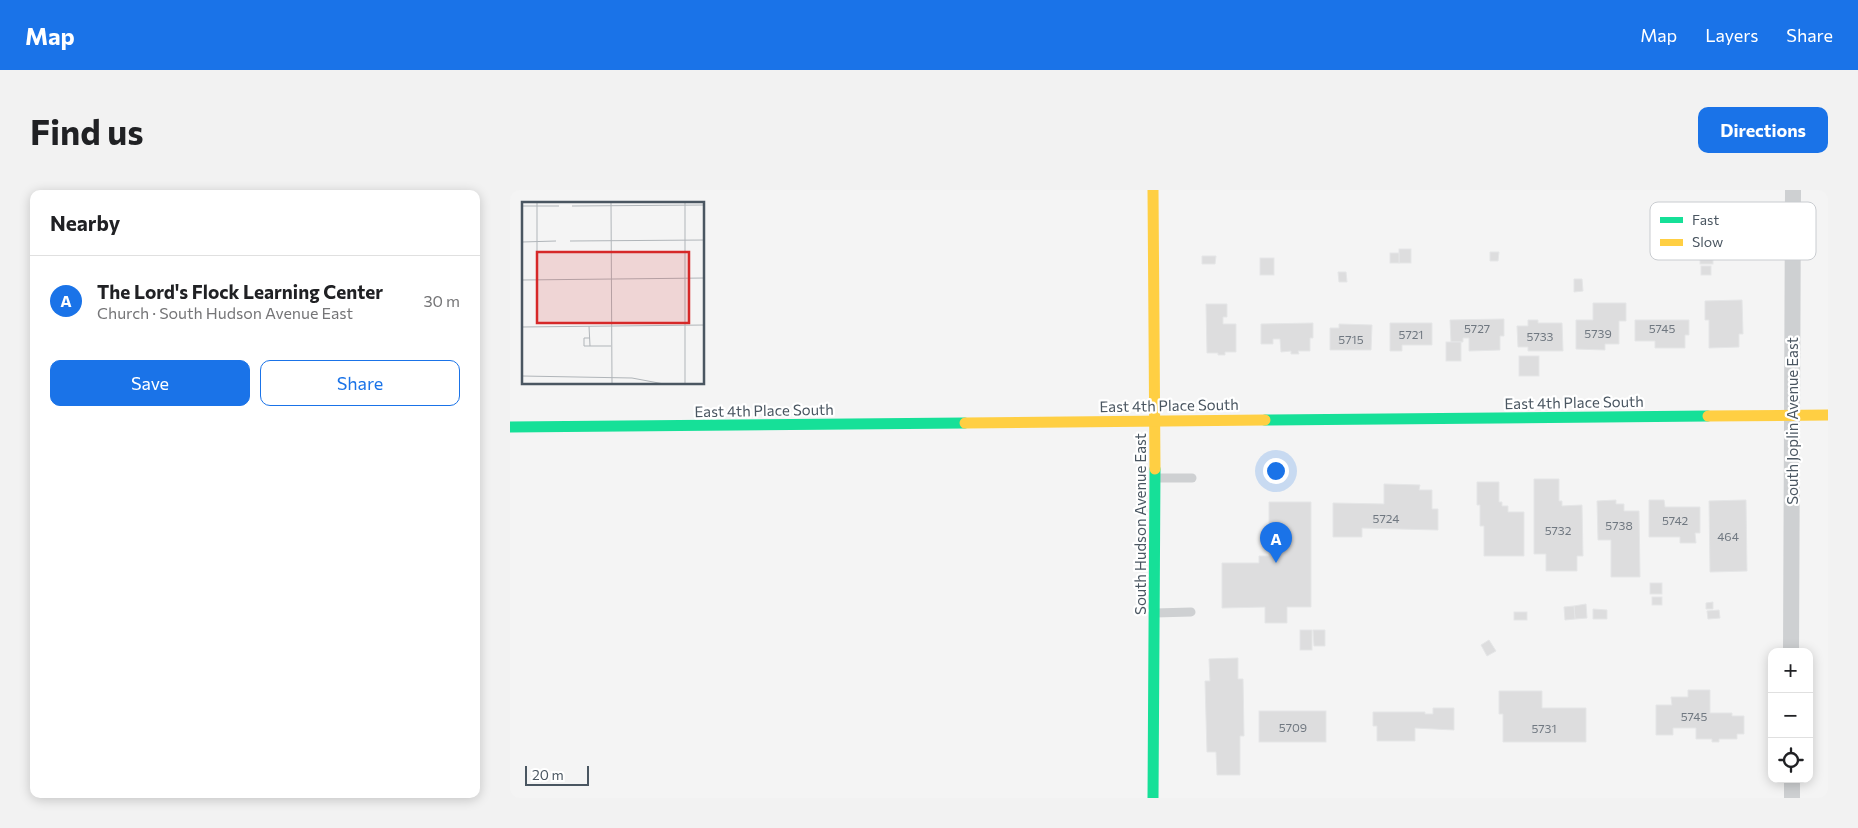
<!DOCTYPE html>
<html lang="en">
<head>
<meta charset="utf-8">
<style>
	:root { --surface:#fff; --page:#f2f2f2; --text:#202124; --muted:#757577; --line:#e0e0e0; --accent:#1a73e8 }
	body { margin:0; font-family:Commissioner,sans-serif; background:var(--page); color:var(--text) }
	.controls { position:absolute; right:15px; bottom:15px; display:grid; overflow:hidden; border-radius:10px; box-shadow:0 2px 12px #0003 }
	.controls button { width:45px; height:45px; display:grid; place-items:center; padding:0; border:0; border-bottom:1px solid var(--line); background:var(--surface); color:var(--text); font:25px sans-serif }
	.scale { position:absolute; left:15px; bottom:12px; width:64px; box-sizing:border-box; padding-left:5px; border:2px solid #4a5661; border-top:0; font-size:14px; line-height:18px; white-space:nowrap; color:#4a5661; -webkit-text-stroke:4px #fff; paint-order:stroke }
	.you { position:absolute; left:765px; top:280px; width:18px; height:18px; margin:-12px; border:4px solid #fff; border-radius:50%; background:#1a73e8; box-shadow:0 0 0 8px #1a73e833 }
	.badge { display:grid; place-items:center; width:32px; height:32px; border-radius:50%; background:var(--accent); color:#fff; font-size:16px; font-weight:700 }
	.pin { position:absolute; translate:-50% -41px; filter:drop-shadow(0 1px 2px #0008) }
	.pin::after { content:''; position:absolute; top:26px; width:18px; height:15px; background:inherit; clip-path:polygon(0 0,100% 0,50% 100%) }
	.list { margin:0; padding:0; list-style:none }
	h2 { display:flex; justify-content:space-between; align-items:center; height:65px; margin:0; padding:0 20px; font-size:21px }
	h2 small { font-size:16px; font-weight:400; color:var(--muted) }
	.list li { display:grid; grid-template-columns:32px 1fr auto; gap:15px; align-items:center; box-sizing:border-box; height:90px; padding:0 20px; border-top:1px solid var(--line) }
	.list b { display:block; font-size:19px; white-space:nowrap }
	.list p { margin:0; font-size:16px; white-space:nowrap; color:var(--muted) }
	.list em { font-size:16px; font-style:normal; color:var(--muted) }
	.actions { display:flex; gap:10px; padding:15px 20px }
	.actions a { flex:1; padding:11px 0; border:1px solid var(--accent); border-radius:10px; text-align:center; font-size:18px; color:var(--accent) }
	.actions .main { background:var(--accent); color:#fff }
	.icon { flex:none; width:28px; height:28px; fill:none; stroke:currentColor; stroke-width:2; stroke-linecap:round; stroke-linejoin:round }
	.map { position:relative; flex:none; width:1318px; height:608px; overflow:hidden; border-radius:10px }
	header { display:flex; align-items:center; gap:30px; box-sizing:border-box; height:70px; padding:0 25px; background:var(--accent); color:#fff }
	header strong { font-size:24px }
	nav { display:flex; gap:28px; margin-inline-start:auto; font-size:18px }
	.intro { display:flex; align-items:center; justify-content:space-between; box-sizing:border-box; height:120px; padding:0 30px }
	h1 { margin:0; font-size:35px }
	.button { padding:12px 22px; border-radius:10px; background:var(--accent); color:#fff; font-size:18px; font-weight:700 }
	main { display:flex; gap:30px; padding:0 30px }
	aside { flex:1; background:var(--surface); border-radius:10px; box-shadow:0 2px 12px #0003 }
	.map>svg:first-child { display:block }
</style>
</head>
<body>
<header>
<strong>Map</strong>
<nav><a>Map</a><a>Layers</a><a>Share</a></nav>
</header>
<div class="intro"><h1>Find us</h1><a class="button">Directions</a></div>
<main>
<aside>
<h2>Nearby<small></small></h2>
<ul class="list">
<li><span class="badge">A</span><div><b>The Lord's Flock Learning Center</b><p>Church · South Hudson Avenue East</p></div><em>30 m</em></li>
</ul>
<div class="actions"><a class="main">Save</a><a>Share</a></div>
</aside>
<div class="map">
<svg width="1318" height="608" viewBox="0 0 1318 608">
	<rect width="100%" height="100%" fill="#f4f4f4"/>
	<g fill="#ddddde" stroke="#e5e6e7">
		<rect x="1190" y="58" width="13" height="16"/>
		<rect x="889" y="59" width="12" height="14"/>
		<path d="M980,62H989L988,71H980Z"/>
		<rect x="880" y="63" width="9" height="10"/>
		<path d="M692,66H706L705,74H692Z"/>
		<rect x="750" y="68" width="14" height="17"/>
		<rect x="1191" y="76" width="10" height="9"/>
		<path d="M828,82H836L837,92H829Z"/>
		<path d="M1064,89H1072L1073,101L1064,102Z"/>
		<path d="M1232,110L1233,144H1229V157L1199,158V130H1195V111Z"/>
		<path d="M1083,113H1116V131H1109V154H1095V160L1066,159V130H1083Z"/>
		<path d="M696,114H717V127H713V134H726V162H715V165H708V163H697Z"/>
		<path d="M994,129V146H990V160L959,161V148H953V152H941L940,130Z"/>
		<path d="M1018,130H1028V133H1052L1053,161H1018V157H1008L1007,136H1018Z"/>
		<path d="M1125,130H1179V145H1175V158H1145V151H1125Z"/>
		<path d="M803,133V148H800V161H788L789,164H781V161L771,162L770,149H763V154H751V134Z"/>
		<path d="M880,133H922V155H892V161H880Z"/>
		<path d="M829,134L862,135L861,160H820V138H829Z"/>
		<rect x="936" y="152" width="15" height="19"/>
		<rect x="1009" y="166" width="20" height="20"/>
		<path d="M1024,289H1049V311H1052V316L1072,315L1073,366H1067V381H1036V364H1024Z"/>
		<path d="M967,292H989V312H992V316H998V322H1014V366H974V336H970V315H967Z"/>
		<path d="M874,294L910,295L909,300H922V319H928V340L852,338V347H823V313L874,314Z"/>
		<path d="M1106,310V314H1114V321H1129L1130,387H1101V350H1088L1087,311Z"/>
		<path d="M1139,310H1154L1155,317H1190V343H1185L1186,353H1170V347H1139Z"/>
		<path d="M1236,310L1237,381L1200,382L1199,311Z"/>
		<path d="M759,312H801V417H777V433H755V417L712,418V373H749V366H759Z"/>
		<rect x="1140" y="393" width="12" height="11"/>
		<rect x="1142" y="407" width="10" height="8"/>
		<path d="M1203,412V419H1196V413Z"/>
		<path d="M1076,414L1077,428L1065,429L1064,416Z"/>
		<path d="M1064,416L1065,429L1055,430L1054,417Z"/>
		<path d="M1083,419L1097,420V429H1083Z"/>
		<path d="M1209,420L1210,428L1198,429L1197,421Z"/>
		<rect x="1004" y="422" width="13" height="8"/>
		<rect x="790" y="440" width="12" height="20"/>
		<path d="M803,440H815V456H804Z"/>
		<path d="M979,450L986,461L977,466L971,455Z"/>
		<path d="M728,468V489H733L734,546H730V585H707L706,562H697L695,491H700L699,469Z"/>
		<path d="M1178,500H1200V523H1222V526H1234V544H1227V549H1209V552H1202V549H1186V538H1163V545H1146V515H1162L1161,507H1178Z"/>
		<path d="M989,501H1032V518H1076V552H993V524H989Z"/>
		<path d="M923,518H944V540L905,538V551H867V536H863V522H915V524H923Z"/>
		<rect x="749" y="521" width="67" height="31"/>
	</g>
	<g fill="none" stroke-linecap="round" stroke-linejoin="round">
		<g stroke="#ced0d2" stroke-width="9">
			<path d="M645,288H682"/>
			<path d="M645,423L681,422"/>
		</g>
		<g stroke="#ced0d2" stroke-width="16">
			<path d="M1281,462L1283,0"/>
			<path d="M1282,589V608"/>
		</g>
		<g stroke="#16e098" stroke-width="11">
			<path d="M755,230L1198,226"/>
			<path d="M0,237L455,233"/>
			<path d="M643,608L645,279"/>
		</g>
		<g stroke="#ffcf43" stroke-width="11">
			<path d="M643,0L645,279"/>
			<path d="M1198,226L1318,225"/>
			<path d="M455,233L755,230"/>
		</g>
	</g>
	<g text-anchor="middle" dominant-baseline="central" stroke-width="4.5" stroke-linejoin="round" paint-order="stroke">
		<g font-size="12" fill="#707881">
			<text x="967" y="138">5727</text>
			<text x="1152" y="138">5745</text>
			<text x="1088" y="143">5739</text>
			<text x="901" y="144">5721</text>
			<text x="1030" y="146">5733</text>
			<text x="841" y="149">5715</text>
			<text x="876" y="328">5724</text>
			<text x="1165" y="330">5742</text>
			<text x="1109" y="335">5738</text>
			<text x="1048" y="340">5732</text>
			<text x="1218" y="346">464</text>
			<text x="1184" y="526">5745</text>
			<text x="783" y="537">5709</text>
			<text x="1034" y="538">5731</text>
		</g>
		<g font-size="15" fill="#4a5661" stroke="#fff">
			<text transform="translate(1064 212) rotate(-1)">East 4th Place South</text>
			<text transform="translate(659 215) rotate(-1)">East 4th Place South</text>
			<text transform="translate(254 220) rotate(-1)">East 4th Place South</text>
			<text transform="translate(1282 231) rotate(-90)">South Joplin Avenue East</text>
			<text transform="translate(630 334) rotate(-90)">South Hudson Avenue East</text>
		</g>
	</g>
	<g transform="translate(12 12)">
		<rect width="182" height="182" fill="#f4f4f4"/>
		<path fill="none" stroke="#b0b5b9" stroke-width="1" d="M89,0L90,182M163,0V182M0,4H37M50,4L183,3M48,39L183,38M0,40L34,39M0,78L183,76M15,78V0M67,124L68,144H89M0,125L183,123M68,144H62V136H68M0,174L110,176L142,182"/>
		<path fill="#d62828" fill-opacity="0.15" stroke="#d62828" stroke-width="2.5" d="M15,50H167V121H15Z"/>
		<rect width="182" height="182" fill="none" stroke="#4a5661" stroke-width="2.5"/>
	</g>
	<rect x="1140" y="12" width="166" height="58" rx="8" fill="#fff" stroke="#c9ccd0" stroke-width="1"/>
	<rect x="1150" y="27" width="23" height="6" fill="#16e098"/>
	<rect x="1150" y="49" width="23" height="7" fill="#ffcf43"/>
	<g font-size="14" fill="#4a5661">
		<text x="1182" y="35">Fast</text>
		<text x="1182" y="57">Slow</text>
	</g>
</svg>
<div class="controls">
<button>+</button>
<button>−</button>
<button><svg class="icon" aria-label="locate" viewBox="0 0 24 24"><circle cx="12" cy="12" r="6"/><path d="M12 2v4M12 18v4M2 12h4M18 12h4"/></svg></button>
</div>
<div class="scale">20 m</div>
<div class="you"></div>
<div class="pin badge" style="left:766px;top:373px">A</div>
</div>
</main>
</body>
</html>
